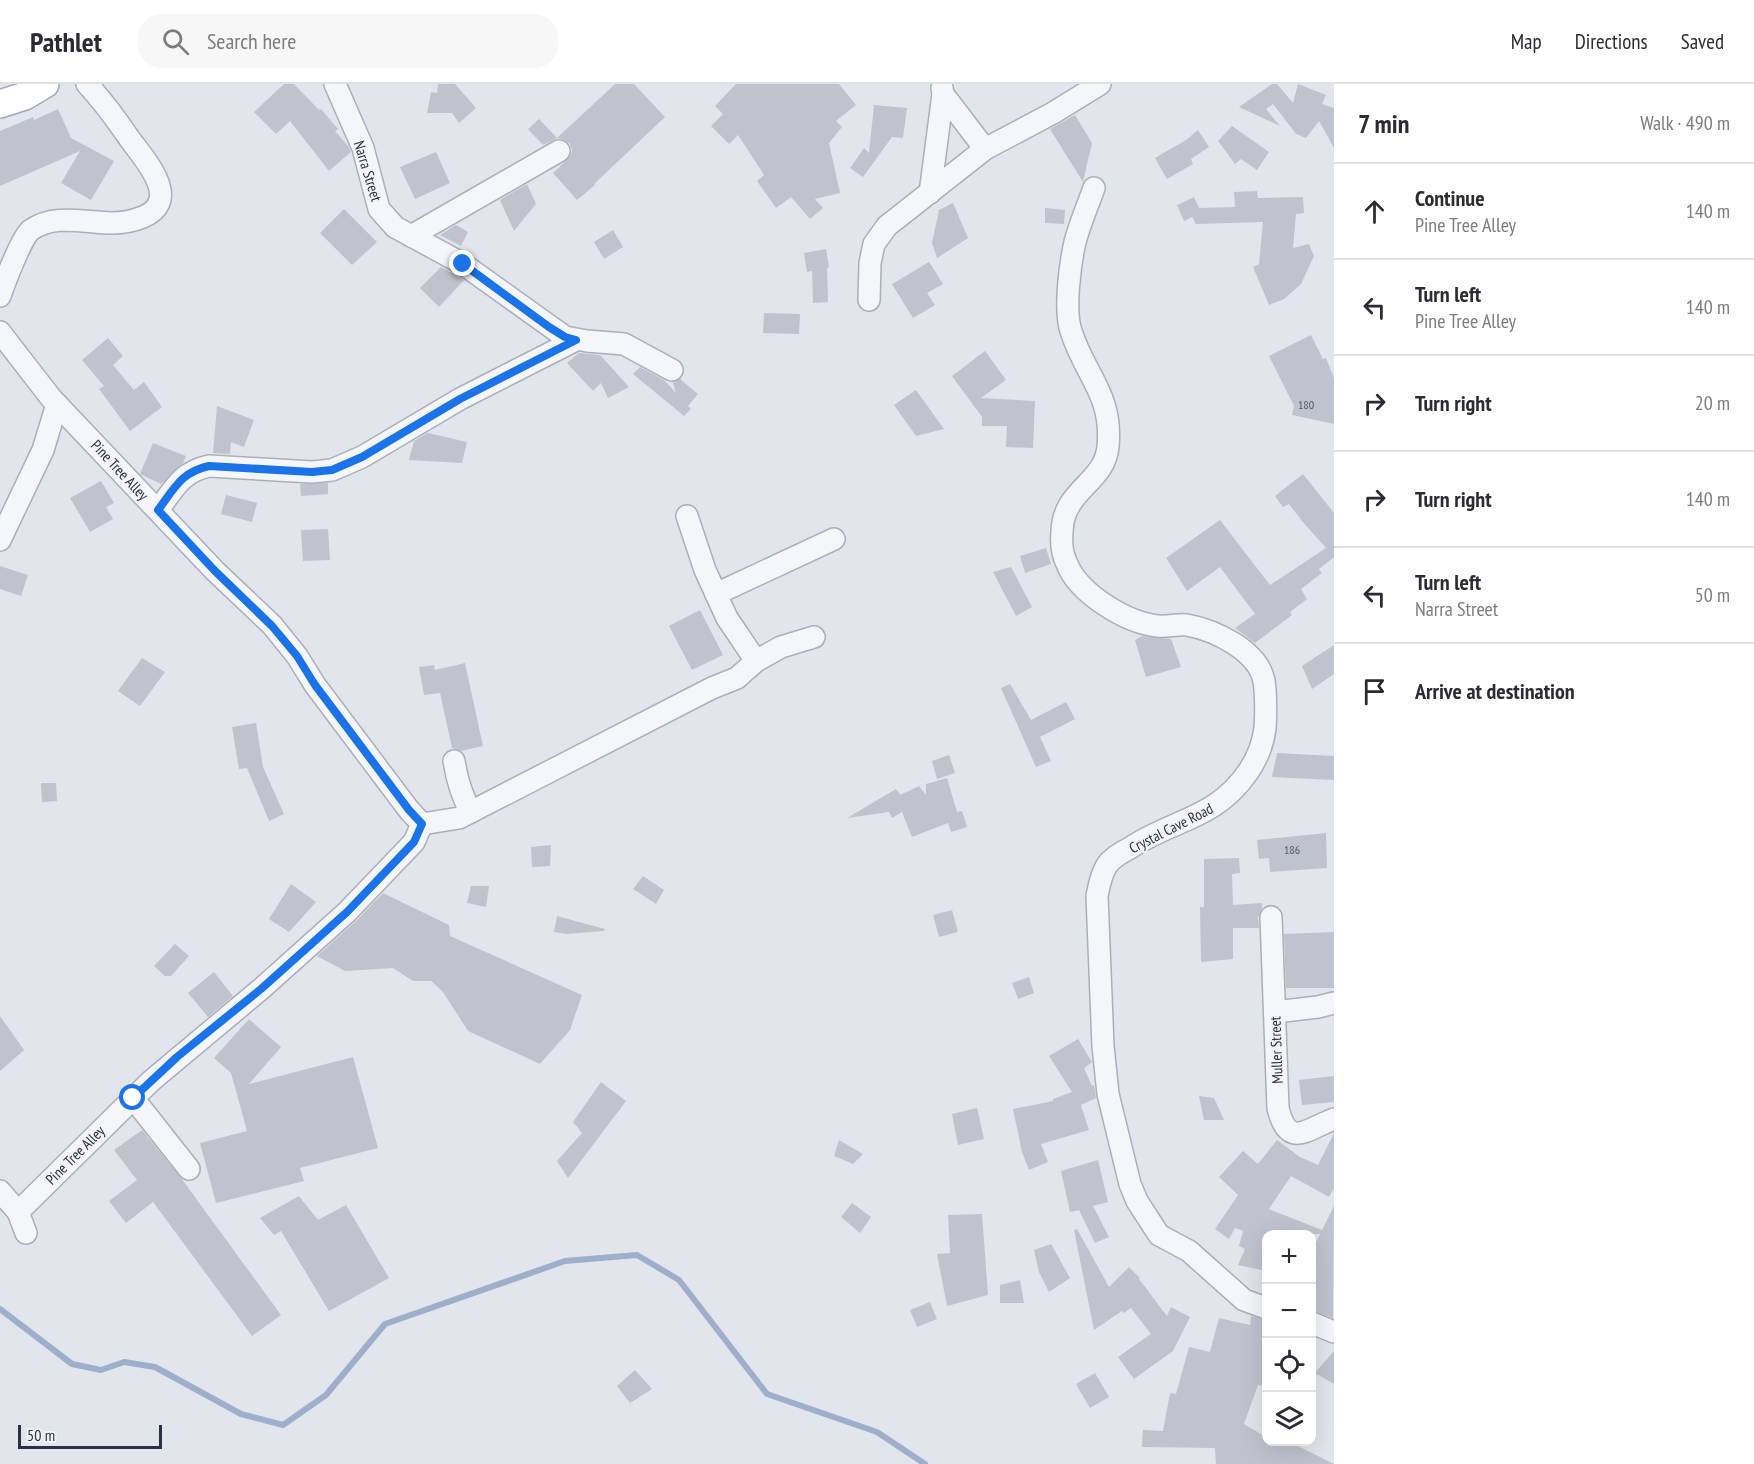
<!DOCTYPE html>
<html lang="en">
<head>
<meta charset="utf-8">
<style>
	:root { --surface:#fff; --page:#f7f7f7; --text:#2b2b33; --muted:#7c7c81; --line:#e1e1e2 }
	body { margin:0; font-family:"PT Sans Narrow",sans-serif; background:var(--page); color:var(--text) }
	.controls { position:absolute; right:18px; bottom:18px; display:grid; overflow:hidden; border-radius:12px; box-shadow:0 6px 24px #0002 }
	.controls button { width:54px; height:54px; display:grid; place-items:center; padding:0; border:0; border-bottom:2px solid var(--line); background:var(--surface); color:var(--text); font:30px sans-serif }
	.scale { position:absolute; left:18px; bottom:15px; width:144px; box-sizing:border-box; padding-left:6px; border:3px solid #2a3043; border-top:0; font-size:16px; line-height:21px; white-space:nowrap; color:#2a3043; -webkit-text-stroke:4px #f2f4f8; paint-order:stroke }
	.stop { position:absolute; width:18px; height:18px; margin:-14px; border:4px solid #1a73e8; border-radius:50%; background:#fff }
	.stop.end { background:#1a73e8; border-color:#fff; box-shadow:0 2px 6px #0008 }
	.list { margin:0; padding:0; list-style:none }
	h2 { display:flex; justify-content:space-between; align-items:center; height:78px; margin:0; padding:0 24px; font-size:26px }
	h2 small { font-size:20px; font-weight:400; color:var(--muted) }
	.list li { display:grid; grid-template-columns:39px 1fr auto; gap:18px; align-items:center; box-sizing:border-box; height:96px; padding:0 24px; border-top:2px solid var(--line) }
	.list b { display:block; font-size:22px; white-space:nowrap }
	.list p { margin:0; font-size:20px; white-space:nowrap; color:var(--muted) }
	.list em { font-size:20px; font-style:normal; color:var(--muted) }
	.icon { flex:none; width:33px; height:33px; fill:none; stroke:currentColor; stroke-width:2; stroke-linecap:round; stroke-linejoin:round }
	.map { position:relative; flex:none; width:1334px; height:1380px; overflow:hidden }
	header { display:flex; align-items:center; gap:36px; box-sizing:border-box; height:84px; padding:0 30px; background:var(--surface); border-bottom:2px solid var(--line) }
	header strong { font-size:28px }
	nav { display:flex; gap:33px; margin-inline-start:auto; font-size:21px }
	.search { width:420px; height:54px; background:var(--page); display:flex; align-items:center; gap:15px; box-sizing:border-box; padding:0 21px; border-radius:24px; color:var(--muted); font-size:22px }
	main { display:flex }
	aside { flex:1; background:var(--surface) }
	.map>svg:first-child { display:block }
</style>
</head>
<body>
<header>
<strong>Pathlet</strong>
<div class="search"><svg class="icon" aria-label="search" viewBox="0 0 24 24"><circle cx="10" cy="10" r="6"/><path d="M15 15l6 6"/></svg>Search here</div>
<nav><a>Map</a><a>Directions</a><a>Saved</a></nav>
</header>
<main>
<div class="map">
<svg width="1334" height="1380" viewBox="0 0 1334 1380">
	<rect width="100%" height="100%" fill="#e2e5eb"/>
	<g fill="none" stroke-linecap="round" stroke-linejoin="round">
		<path stroke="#9eaecb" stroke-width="6" d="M0,1225L72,1280L101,1286L124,1278L155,1283L241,1330L283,1341L326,1311L385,1240L565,1177L637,1171L679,1196L767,1310L877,1348L925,1380"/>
	</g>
	<g fill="#c0c3ce">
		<path d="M284,0H294L319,26L321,25L338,45L335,47L348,62L351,68L329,87L290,37L276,50L254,28Z"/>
		<path d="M438,0H455L476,24L459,39L452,29H427L431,8L437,9Z"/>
		<path d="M615,0H634L665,33L594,100L595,101L577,116L553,89L570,73L572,66L570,60L565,56L558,54L543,61L528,45L539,35L557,54Z"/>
		<path d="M736,0H839L856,21L836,37L842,43L829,59L840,109L815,115L823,124L810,135L791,113L776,124L757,97L764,91L738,51L729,60L711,42L723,30L715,22Z"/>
		<path d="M1272,0H1277L1293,19L1298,0L1326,11L1322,20L1334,24V64L1319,37L1306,54L1296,50L1273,20L1266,25L1280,42L1239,23Z"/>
		<path d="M874,21L907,24L903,54L892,53L863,93L850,84L864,64L869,69Z"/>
		<path d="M58,25L71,54L114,77L91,116L61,99L80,67L0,102V47L33,33L34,36Z"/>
		<path d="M1075,31L1092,59L1083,98L1050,45Z"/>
		<path d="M1232,42L1269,68L1257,86L1241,75L1235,80L1218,57Z"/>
		<path d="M1198,46L1209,63L1191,75L1193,80L1167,95L1155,74L1186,56Z"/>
		<path d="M436,68L450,99L415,115L400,83Z"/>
		<path d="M527,100L536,120L514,147L500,116Z"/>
		<path d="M1257,107L1258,114L1303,113L1304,129L1296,130L1293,164L1309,160L1314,172L1301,200L1284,215L1269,221L1253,183L1259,180L1263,138L1196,140L1192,133L1184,137L1177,121L1194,113L1199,124L1235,123L1234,108Z"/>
		<path d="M953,119L968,154L937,174L932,159L939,126Z"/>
		<path d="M1045,124L1065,126L1064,140L1045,139Z"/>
		<path d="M344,125L377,158L352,181L320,149Z"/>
		<path d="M456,141L468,148L461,162L440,151Z"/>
		<path d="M613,146L623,163L604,175L594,158Z"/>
		<path d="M826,165L829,183L827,184L828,218L813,219L812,187L807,188L804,169Z"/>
		<path d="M929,178L943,200L927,209L935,221L913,234L892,200Z"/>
		<path d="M441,183L464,196L439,223L420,204Z"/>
		<path d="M764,229L800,230L799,250L763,249Z"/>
		<path d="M1311,251L1323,275L1326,274L1334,294V340L1292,331L1294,322L1269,272Z"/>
		<path d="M108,254L123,272L113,281L134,306L144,298L162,323L130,347L99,305L104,302L82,276Z"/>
		<path d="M985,267L1006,296L981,314L1035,317L1033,364L1006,363L1007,342H982V333L952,292Z"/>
		<path d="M579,269L600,271L629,303L608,314L601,299L593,307L567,279Z"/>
		<path d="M640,283L664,296L676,309L673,299L680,295L698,310L688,322L691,325L684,332L633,290Z"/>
		<path d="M916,306L944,345L916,352L894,321Z"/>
		<path d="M217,322L254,336L244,363L231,358L230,370L213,369Z"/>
		<path d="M428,349L467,358L462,379L409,376L414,357Z"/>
		<path d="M153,359L186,372L183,379L161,400L140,390Z"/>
		<path d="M1303,390L1334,429V473L1319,485L1322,489L1301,505L1307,515L1290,528L1292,531L1255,559L1235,544L1255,530L1220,483L1187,507L1166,474L1220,436L1270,501L1326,464L1302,437L1289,420L1283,423L1275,412Z"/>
		<path d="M101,397L114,419L106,423L113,435L90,448L70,414Z"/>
		<path d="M328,399V410L301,412L300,400Z"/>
		<path d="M226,411L257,419L252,438L221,430Z"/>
		<path d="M328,445L330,476L303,477L301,446Z"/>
		<path d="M1046,464L1051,480L1025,489L1020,472Z"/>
		<path d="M0,482L28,491L21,512L0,505Z"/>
		<path d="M1011,483L1032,523L1016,532L993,488Z"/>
		<path d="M700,526L723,571L692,586L669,542Z"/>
		<path d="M1142,552L1171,555L1181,583L1146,593L1135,556Z"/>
		<path d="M1334,561V590L1312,605L1302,582Z"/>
		<path d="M142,574L165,588L140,622L118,607Z"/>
		<path d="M465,579L483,662L461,667L452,664L440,609L424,611L419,583L434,581L435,586Z"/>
		<path d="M1010,600L1031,636L1066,618L1075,635L1040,653L1051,677L1036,683L1001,604Z"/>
		<path d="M256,639L263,683L284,730L269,737L247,684L239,685L232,643Z"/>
		<path d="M1277,669L1334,672V696L1272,693Z"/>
		<path d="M949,671L955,689L937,695L932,677Z"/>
		<path d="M947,694L957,728L962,727L967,743L951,748L948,739L912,753L902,728L892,734L889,728L847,734L896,705L900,711L919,702L926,711V700Z"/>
		<path d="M41,699H56L57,717L42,718Z"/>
		<path d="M1326,749L1327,784L1270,788L1269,774L1259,775L1257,756Z"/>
		<path d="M551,761L550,782L532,783L531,763Z"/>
		<path d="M1239,774L1240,789L1232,790L1233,821L1262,819V824L1258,833L1259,844H1233V875L1201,878L1200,823H1204V775Z"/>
		<path d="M643,792L664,806L656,820L633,805Z"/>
		<path d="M291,800L316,818L289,848L269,835Z"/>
		<path d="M471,802H489L486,823L467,819Z"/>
		<path d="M383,809L449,841L450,852L582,911L570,946L540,980L468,947L443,908L431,897H413L393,884L345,887L317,872L356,837Z"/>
		<path d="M952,826L958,848L939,853L933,831Z"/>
		<path d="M557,832L605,845L604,847L567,850L554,848Z"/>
		<path d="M1334,848V904H1286L1284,850Z"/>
		<path d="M175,860L189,872L171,892H165L154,882Z"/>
		<path d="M214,888L233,912L208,933L188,909Z"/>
		<path d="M1029,893L1034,909L1018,915L1012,899Z"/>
		<path d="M0,932L24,966L0,987Z"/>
		<path d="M249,935L281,963L249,1000L353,973L378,1064L300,1084L304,1097L216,1119L200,1059L247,1047L231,989L214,974Z"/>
		<path d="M1078,955L1092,978L1084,984L1092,1002L1094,1001L1096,1014L1081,1021L1089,1046L1041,1060L1048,1078L1029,1086L1022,1068L1013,1025L1053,1017V1015L1072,1008L1049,972Z"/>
		<path d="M1334,992V1018L1302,1021L1299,996Z"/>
		<path d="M601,998L626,1017L568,1094L557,1077L582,1049L573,1038Z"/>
		<path d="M1199,1012L1214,1014L1224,1036H1204Z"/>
		<path d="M977,1024L984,1055L958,1061L952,1030Z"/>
		<path d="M142,1046L181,1094L281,1231L252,1252L153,1118L126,1139L109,1117L137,1096L114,1066Z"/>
		<path d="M1334,1049V1104L1329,1113L1291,1092L1269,1125L1322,1146L1334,1122L1333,1234L1311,1226V1168L1320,1150H1266V1187L1238,1181L1245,1165L1239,1162L1243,1147L1235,1144L1229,1155L1215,1145L1238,1111L1219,1093L1243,1067L1258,1080L1277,1056L1300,1073L1318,1081Z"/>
		<path d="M839,1056L863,1070L853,1080L834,1072Z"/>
		<path d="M1098,1076L1108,1118L1093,1122L1109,1153L1095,1159L1079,1126L1070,1128L1061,1087Z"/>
		<path d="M299,1112L318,1136L346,1121L389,1194L329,1227L281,1147L274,1151L260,1134Z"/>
		<path d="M852,1119L871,1133L860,1149L841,1133Z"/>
		<path d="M982,1130L988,1211L947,1222L937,1170L950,1169L948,1131Z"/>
		<path d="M1077,1145L1109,1203L1129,1183L1140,1194L1139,1195L1167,1232L1171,1223L1190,1233L1173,1267L1134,1295L1118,1273L1151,1250L1131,1224L1124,1229L1122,1227L1094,1246L1074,1146Z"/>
		<path d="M1051,1160L1070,1194L1049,1208L1039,1188L1034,1166Z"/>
		<path d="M1020,1196L1024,1219H1000V1201Z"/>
		<path d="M930,1218L937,1235L917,1243L910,1226Z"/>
		<path d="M1251,1232L1266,1236V1290L1263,1302L1258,1301L1244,1340L1266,1353V1358H1290L1334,1380H1216L1215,1364L1142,1363L1143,1346L1163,1347L1170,1309L1176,1310L1189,1263L1210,1268L1219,1234L1250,1241Z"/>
		<path d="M1334,1267V1300L1315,1289Z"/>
		<path d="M635,1286L652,1305L630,1319L617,1302Z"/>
		<path d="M1095,1289L1109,1313L1090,1324L1076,1300Z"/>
	</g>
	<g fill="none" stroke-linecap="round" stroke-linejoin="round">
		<g stroke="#abafb9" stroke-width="24">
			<g id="minor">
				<path d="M335,0L363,64L379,125L395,143L463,180L565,253L587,257L624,260L672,286"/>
				<path d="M942,4L943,10L985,65"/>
				<path d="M1094,104C1088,121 1080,139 1075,158C1070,180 1064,226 1071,247C1085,292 1113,310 1108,363C1104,400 1063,405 1062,448C1061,458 1062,470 1067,480C1079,510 1127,539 1158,542C1168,543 1177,540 1187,541C1214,546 1258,566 1264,597C1266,609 1266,632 1265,644C1263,661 1257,675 1248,688C1215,736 1173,735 1130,764C1122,768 1112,774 1107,781C1101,790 1099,802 1097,812L1103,962L1108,1010L1130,1100L1137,1117L1159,1151L1189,1167L1244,1216L1266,1224"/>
				<path d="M930,109L943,10"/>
				<path d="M411,152L559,67"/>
				<path d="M0,212C4,200 22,152 31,146C55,129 85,139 112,139C123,139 133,137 143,133C183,116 144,75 129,54C116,35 103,17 87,0"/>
				<path d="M869,216L870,179L874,160L887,142L985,65L1053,29L1100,0"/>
				<path d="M0,248L51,314L215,487L272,541L297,572L315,601L409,726L422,740L414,758L347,828L261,905L151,997L18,1128"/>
				<path d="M158,426C174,405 181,388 209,382L312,388L332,386L362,373L460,315L576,256"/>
				<path d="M687,432L705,486L727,534L756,577"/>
				<path d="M0,456L43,366L57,320"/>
				<path d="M716,510L834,455"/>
				<path d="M454,677C457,696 461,711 471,728"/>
				<path d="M422,740L459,734L712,604L737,594L756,577L781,563L814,553"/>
				<path d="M1271,833L1278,1024C1288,1066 1307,1045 1334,1035"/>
				<path d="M1275,928L1318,923L1334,919"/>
				<path d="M133,1014L189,1085"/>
				<path d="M0,1107L18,1128L26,1149"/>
				<path d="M1312,1239L1334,1248"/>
			</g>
		</g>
		<g stroke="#a2a8b7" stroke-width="30">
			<path id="major" d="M0,20L25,12L45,0"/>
		</g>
		<use href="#minor" stroke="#f5f6f9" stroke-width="21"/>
		<use href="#major" stroke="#fff" stroke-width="27"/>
	</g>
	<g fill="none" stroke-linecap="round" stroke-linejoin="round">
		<path stroke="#1a73e8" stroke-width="8" d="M133,1014L177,973L261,905L347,828L414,758L422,740L409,726L315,601L297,572L272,542L215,487L158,426C174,405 181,388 209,382L312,388L332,386L362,373L460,315L576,256L565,253L549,243L463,180"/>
	</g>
	<g text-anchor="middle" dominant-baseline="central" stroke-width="4.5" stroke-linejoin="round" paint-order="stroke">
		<g font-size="12" fill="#505566">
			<text x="1306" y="320">180</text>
			<text x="1292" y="765">186</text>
		</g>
		<g font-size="15" fill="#2a3043" stroke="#f2f4f8">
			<text transform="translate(368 87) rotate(73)">Narra Street</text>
			<text transform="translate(120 386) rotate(47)">Pine Tree Alley</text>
			<text transform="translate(1171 744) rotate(-27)">Crystal Cave Road</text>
			<text transform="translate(1276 966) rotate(-92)">Muller Street</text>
			<text transform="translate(75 1071) rotate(-45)">Pine Tree Alley</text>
		</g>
	</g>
</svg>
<div class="controls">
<button>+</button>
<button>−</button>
<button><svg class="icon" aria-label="locate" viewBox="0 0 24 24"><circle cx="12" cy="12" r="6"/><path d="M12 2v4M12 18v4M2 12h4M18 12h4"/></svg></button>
<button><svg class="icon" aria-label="layers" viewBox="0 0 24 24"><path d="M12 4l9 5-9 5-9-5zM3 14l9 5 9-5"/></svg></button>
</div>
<div class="scale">50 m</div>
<div class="stop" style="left:133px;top:1014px"></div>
<div class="stop end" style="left:463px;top:180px"></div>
</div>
<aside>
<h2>7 min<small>Walk · 490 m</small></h2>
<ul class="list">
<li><svg class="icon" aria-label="ahead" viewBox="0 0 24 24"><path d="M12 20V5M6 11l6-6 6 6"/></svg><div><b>Continue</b><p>Pine Tree Alley</p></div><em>140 m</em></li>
<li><svg class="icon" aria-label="left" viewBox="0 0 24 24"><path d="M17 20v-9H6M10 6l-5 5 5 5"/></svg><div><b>Turn left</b><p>Pine Tree Alley</p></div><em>140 m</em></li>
<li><svg class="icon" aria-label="right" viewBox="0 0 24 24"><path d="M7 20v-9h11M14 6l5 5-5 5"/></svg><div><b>Turn right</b></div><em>20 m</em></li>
<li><svg class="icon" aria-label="right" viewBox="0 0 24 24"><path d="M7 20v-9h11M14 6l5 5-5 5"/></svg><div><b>Turn right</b></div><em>140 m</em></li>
<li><svg class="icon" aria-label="left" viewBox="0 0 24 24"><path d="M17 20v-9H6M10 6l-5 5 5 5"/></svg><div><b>Turn left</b><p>Narra Street</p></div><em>50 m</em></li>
<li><svg class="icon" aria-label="arrive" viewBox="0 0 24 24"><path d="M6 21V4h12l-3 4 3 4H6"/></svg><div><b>Arrive at destination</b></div></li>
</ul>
</aside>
</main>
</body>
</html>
